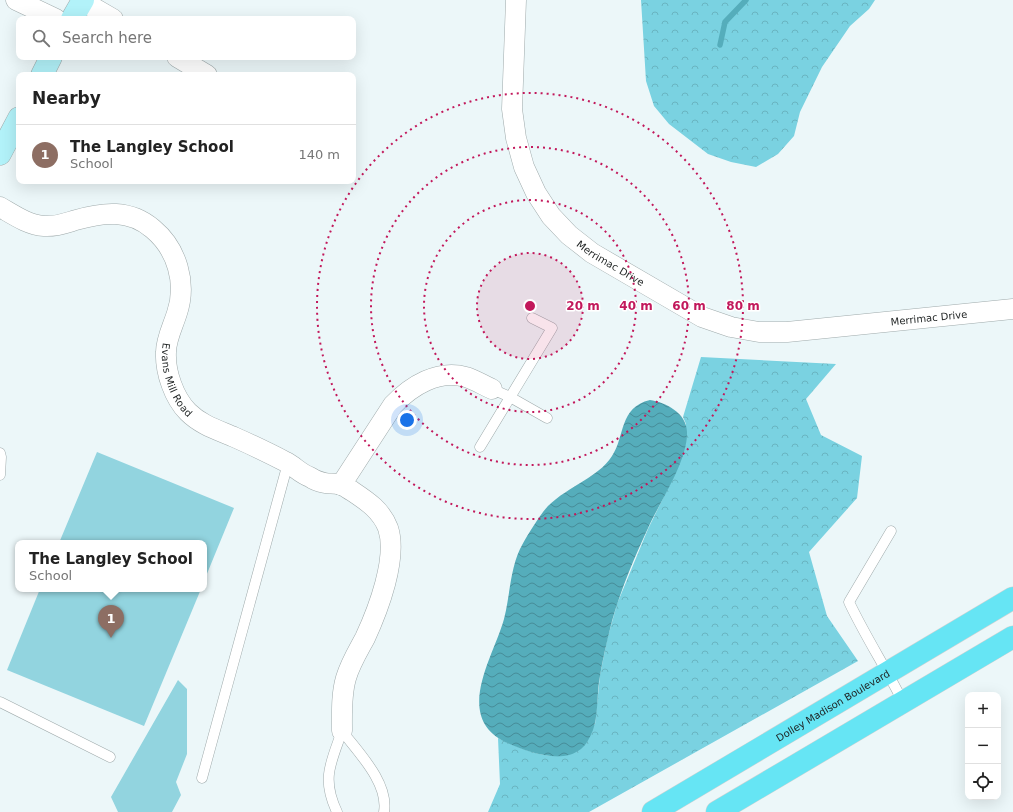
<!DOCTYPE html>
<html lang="en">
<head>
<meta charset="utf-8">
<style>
	:root { --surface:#fff; --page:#f2f2f2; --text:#222; --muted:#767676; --line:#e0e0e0; --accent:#0b8043 }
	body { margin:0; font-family:"DejaVu Sans",sans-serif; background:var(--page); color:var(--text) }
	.controls { position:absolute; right:12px; bottom:12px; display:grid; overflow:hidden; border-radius:8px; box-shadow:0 4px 16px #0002 }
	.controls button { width:36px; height:36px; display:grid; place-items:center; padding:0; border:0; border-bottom:1px solid var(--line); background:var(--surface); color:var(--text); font:20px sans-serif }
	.you { position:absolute; left:407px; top:420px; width:14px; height:14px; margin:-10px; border:3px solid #fff; border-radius:50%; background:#1a73e8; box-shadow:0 0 0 6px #1a73e833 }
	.badge { display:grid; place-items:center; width:26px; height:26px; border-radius:50%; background:var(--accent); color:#fff; font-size:13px; font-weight:700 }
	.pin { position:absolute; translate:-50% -33px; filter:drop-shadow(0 1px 2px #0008) }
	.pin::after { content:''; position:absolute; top:21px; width:14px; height:12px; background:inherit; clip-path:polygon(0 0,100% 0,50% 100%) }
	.popup { position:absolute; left:15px; top:540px; width:192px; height:52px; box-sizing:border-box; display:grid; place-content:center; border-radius:8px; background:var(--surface); filter:drop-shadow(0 1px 3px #0005); font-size:13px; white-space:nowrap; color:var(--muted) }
	.popup b { font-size:15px; color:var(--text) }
	.popup::after { content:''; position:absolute; left:50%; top:100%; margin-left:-8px; border:8px solid transparent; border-top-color:var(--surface) }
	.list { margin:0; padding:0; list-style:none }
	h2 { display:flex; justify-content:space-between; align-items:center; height:52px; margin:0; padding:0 16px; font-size:17px }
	h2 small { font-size:13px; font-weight:400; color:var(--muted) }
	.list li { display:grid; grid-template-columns:26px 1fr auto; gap:12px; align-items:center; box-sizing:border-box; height:60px; padding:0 16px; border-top:1px solid var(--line) }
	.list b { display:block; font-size:15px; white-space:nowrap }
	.list p { margin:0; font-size:13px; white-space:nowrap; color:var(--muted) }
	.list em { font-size:13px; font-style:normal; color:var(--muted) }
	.icon { flex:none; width:22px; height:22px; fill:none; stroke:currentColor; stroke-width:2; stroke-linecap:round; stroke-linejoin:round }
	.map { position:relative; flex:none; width:1013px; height:812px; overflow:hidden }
	.search { position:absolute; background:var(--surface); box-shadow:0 4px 16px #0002; left:16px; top:16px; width:340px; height:44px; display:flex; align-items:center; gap:10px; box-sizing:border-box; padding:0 14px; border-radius:8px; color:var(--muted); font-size:15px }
	.panel { position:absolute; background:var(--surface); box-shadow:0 4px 16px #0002; left:16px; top:72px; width:340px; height:112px; border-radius:8px }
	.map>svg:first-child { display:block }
</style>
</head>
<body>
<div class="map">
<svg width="1013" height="812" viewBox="0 0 1013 812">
	<defs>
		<pattern id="forest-crowns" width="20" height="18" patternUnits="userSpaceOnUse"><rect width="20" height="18" fill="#7ad2e1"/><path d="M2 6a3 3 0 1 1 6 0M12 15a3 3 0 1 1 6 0" fill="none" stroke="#69b4c1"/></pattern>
		<pattern id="water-waves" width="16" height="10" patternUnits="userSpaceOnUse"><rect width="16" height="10" fill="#55adbb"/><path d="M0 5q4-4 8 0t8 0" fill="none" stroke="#468c98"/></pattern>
	</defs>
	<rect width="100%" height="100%" fill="#ecf7f9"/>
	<g fill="url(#forest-crowns)">
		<path d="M641,0H875L869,9L850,26L822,67L800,112L794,136L778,154L756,167L731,162L708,154L669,124L654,106L646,81Z"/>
		<path d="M701,357L836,364L806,399L821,435L862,456L857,498L809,552L827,616L858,661L589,812H488L500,784L498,738C516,747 537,756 557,756L595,724L600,675L607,640L617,604L648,529L674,476L686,424L683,417Z"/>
	</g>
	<g fill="#92d4df">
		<path d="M97,452L234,508L204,581V543H59Z"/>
		<path d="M40,589H201L144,726L7,670Z"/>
		<path d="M178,680L187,689V754L176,782L181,795L172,812H118L111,797Z"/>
	</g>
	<path fill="url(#water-waves)" d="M650,400C665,402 687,413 687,432C688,460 661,500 649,526C635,556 621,589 612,621C607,641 602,661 599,682C597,697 598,716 593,730C590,737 587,744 581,749C561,765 525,751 505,742C453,716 494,656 504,619C510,596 510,570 520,549C526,537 535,523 543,512C560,489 598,479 612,456C625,437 619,407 650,400Z"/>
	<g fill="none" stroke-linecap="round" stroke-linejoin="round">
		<path stroke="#55adbb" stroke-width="5.5" d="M720,45L725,22L746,0"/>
		<g stroke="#9faaab" stroke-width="11">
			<g id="lane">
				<path d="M492,389L510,397L547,418"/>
				<path d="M480,447L552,328L532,318"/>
				<path d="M0,453L1,457L0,475"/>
				<path d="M891,531L849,602C865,636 886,668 903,702"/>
				<path d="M0,702L110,757"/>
				<path d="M342,731C358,752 389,783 384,812"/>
				<path d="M202,778L288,463"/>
				<path d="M337,812C321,778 331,763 342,731"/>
			</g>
		</g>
		<g stroke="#9faaab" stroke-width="21">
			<g id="street">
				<path d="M16,0L56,19"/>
				<path id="s1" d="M516,0L512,109L516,138L524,167L536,193L551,216L569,235L592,253L702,317L731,327L759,332H787L1013,309"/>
				<path d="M82,1L113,19"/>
				<path d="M177,57L207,75"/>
				<path id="s2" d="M0,207C14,215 28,225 44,226C56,227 66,223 76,220C103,212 130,209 153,229C177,249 187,283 177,313C173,326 166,339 166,352C165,372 174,398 188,412C201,425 218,430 234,437C252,445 269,453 286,462C294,466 301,474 310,477C314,480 320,482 325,483C330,484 336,483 341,485C345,486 348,489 352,491C367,501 381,510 388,528C398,558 378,610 365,638C358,651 350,664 346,678C341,695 342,713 342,731"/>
				<path d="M341,485L393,405C411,386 438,369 466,377C475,380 483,385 492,389"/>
			</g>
		</g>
		<g stroke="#9faaab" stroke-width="23">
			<g id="secondary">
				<path d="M72,19L83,0"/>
				<path d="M42,75L51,57"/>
				<path d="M0,154L19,118"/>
			</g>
		</g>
		<g stroke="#d2d3d3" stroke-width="23">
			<g id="primary">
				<path id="s3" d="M653,812L1013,598"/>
				<path d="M717,812L1013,637"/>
			</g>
		</g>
		<use href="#lane" stroke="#fff" stroke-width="10"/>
		<use href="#street" stroke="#fff" stroke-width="20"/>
		<use href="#secondary" stroke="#b2f2f9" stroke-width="22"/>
		<use href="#primary" stroke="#66e5f4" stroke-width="22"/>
	</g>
	<circle cx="530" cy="306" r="53" fill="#c2185b" fill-opacity=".12"/>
	<g fill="none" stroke="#c2185b" stroke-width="2" stroke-dasharray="2 4">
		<circle cx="530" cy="306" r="53"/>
		<circle cx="530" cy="306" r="106"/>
		<circle cx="530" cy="306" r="159"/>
		<circle cx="530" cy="306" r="213"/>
	</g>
	<g text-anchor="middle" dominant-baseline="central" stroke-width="3" stroke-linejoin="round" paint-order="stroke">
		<g font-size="10" fill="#1e2222" stroke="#fff">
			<text stroke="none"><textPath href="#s1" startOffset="301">Merrimac Drive</textPath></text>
			<text stroke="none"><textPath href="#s1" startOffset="637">Merrimac Drive</textPath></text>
			<text stroke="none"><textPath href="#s2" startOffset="326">Evans Mill Road</textPath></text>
			<text stroke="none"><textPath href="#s3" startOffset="209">Dolley Madison Boulevard</textPath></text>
		</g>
	</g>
	<circle cx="530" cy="306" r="6" fill="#c2185b" stroke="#fff" stroke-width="2"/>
	<g font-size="12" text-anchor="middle" font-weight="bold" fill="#c2185b" stroke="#fff" stroke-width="3" stroke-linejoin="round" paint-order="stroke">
		<text x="583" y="310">20 m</text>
		<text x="636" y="310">40 m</text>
		<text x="689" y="310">60 m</text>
		<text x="743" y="310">80 m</text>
	</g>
</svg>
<div class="controls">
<button>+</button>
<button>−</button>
<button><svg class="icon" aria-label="locate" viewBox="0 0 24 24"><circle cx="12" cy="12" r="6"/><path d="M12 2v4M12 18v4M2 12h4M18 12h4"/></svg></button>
</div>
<div class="you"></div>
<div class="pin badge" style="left:111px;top:638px;background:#8d6e63">1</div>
<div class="popup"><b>The Langley School</b>School</div>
<div class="search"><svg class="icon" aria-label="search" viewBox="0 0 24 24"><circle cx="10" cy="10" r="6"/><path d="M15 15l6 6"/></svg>Search here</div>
<section class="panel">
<h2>Nearby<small></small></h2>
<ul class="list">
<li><span class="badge" style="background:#8d6e63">1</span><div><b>The Langley School</b><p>School</p></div><em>140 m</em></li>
</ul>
</section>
</div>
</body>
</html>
